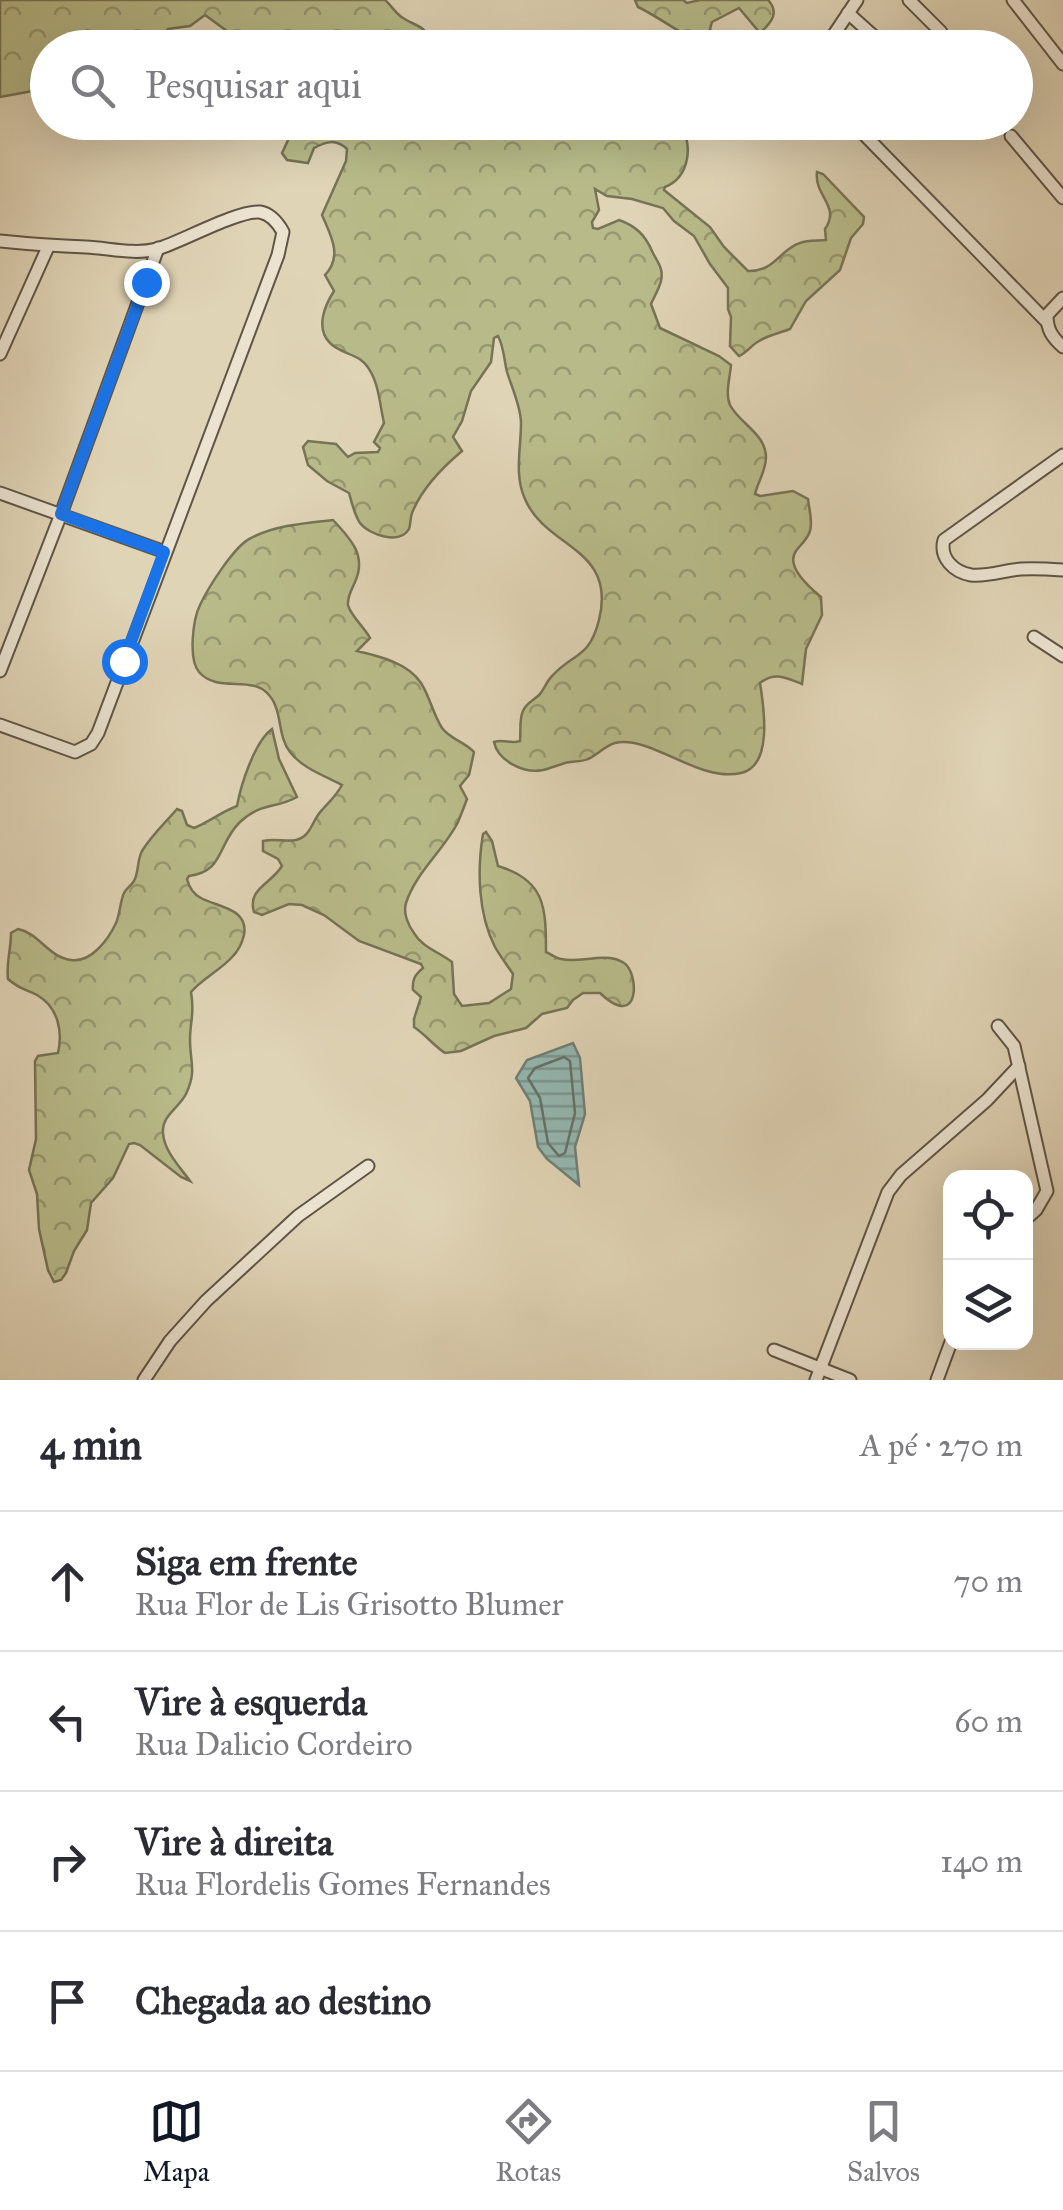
<!DOCTYPE html>
<html lang="pt">
<head>
<meta charset="utf-8">
<style>
	:root { --surface:#fff; --page:#f7f7f7; --text:#2b2b33; --muted:#7c7c81; --line:#e1e1e2; --accent:#111827 }
	body { margin:0; font-family:"IM FELL Great Primer",serif; background:var(--page); color:var(--text) }
	.controls { position:absolute; right:30px; bottom:30px; display:grid; overflow:hidden; border-radius:20px; box-shadow:0 10px 40px #0002 }
	.controls button { width:90px; height:90px; display:grid; place-items:center; padding:0; border:0; border-bottom:2px solid var(--line); background:var(--surface); color:var(--text); font:50px sans-serif }
	.stop { position:absolute; width:30px; height:30px; margin:-22px; border:8px solid #1a73e8; border-radius:50%; background:#fff }
	.stop.end { background:#1a73e8; border-color:#fff; box-shadow:0 2px 10px #0008 }
	.list { margin:0; padding:0; list-style:none }
	h2 { display:flex; justify-content:space-between; align-items:center; height:130px; margin:0; padding:0 40px; font-size:42px }
	h2 small { font-size:32px; font-weight:400; color:var(--muted) }
	.list li { display:grid; grid-template-columns:65px 1fr auto; gap:30px; align-items:center; box-sizing:border-box; height:140px; padding:0 40px; border-top:2px solid var(--line) }
	.list b { display:block; font-size:38px; white-space:nowrap }
	.list p { margin:0; font-size:32px; white-space:nowrap; color:var(--muted) }
	.list em { font-size:32px; font-style:normal; color:var(--muted) }
	.icon { flex:none; width:55px; height:55px; fill:none; stroke:currentColor; stroke-width:2; stroke-linecap:round; stroke-linejoin:round }
	.map { position:relative; flex:none; width:1063px; height:1380px; overflow:hidden }
	.search { position:absolute; background:var(--surface); box-shadow:0 10px 40px #0002; left:30px; right:30px; top:30px; height:110px; display:flex; align-items:center; gap:25px; box-sizing:border-box; padding:0 35px; border-radius:55px; color:var(--muted); font-size:38px }
	.sheet { height:690px; background:var(--surface) }
	nav { display:flex; justify-content:space-around; align-items:center; box-sizing:border-box; height:140px; border-top:2px solid var(--line); background:var(--surface); font-size:28px; color:var(--muted) }
	nav a { display:grid; justify-items:center; gap:5px }
	nav .on { color:var(--accent) }
	.map>svg:first-child { display:block }
</style>
</head>
<body>
<div class="map">
<svg width="1063" height="1380" viewBox="0 0 1063 1380">
	<defs>
		<pattern id="forest-crowns" width="20" height="18" patternUnits="userSpaceOnUse" patternTransform="scale(2.5)"><rect width="20" height="18" fill="#b8bb89"/><path d="M2 6a3 3 0 1 1 6 0M12 15a3 3 0 1 1 6 0" fill="none" stroke="#969870"/></pattern>
		<pattern id="water-rules" width="6" height="5" patternUnits="userSpaceOnUse" patternTransform="scale(2.5)"><rect width="6" height="5" fill="#94b8b2"/><path d="M0 2.5h6" fill="none" stroke="#7a9690"/></pattern>
	</defs>
	<rect width="100%" height="100%" fill="#e0d4b6"/>
	<filter id="stains"><feTurbulence type="fractalNoise" baseFrequency=".002" numOctaves="4"/><feColorMatrix values="0 0 0 0 .2 0 0 0 0 .09 0 0 0 0 .02 0 0 0 .5 -.17"/></filter>
	<radialGradient id="worn" r=".72"><stop offset=".6" stop-color="#630" stop-opacity="0"/><stop offset="1" stop-color="#630" stop-opacity=".3"/></radialGradient>
	<g fill="url(#forest-crowns)" stroke="#767356" stroke-width="2.5">
		<path d="M0,0H385C391,5 396,14 403,18C418,28 429,25 429,47H234L238,39L205,15L190,26L168,29L157,44L159,47L48,48L47,96L38,90L0,97Z"/>
		<path d="M635,0H683L687,3L700,0H768C780,13 771,23 760,33L739,8L712,22L710,29L718,47C699,48 660,17 638,7Z"/>
		<path d="M279,123H679C694,143 690,177 665,187L664,190L710,227L724,247L748,271C775,272 780,249 800,243C808,240 818,241 826,240L825,229C841,206 814,196 817,172L823,174L864,217L863,224L851,238L840,270L806,301L790,329C780,333 768,335 759,341C750,346 748,352 739,356L730,346L731,317L728,309V288L710,264L694,236L674,221L663,208L632,199L607,196L595,189L599,210L592,222L593,228L598,229L619,220C636,226 645,235 652,251C657,262 664,268 661,281C659,289 654,297 651,304L660,328L719,356L731,365C730,377 725,394 730,405C739,423 766,434 766,457C766,471 758,481 755,494L760,496L793,491L808,499C809,509 813,521 810,531C807,540 801,544 796,551C785,566 810,588 821,597L822,615L806,649L802,684C786,678 775,671 760,683C764,708 773,766 741,773C699,783 651,735 615,743C604,746 598,755 588,759C582,762 572,761 565,763C558,765 551,768 543,770C524,774 498,761 494,742C503,739 511,744 520,741C521,731 519,719 523,711C526,703 533,701 539,695C544,690 546,682 552,676C574,652 589,659 599,620C617,547 546,549 525,499C514,475 521,449 521,423C521,407 512,388 507,372C504,360 504,347 498,336L494,338L491,362L471,391L462,421L453,437L462,451C443,467 421,490 412,513C410,518 411,524 409,529C400,545 369,535 360,523C354,514 352,503 349,493L327,481L308,465L303,447L308,441L336,444L348,457L355,453L378,452L380,448L374,442L384,423C380,406 379,384 369,369C360,353 342,355 330,343C315,328 325,305 334,291L325,275C343,256 331,236 322,215L346,161L347,149C336,139 327,141 314,148L308,163L287,160L282,153L289,138Z"/>
		<path d="M333,520C351,539 367,556 355,582C352,589 347,597 348,605C350,615 365,628 370,638L357,651C379,656 408,663 421,683C430,697 433,714 442,728C450,739 465,742 474,752L469,775L460,786L467,799C464,807 461,815 458,822C444,850 416,872 406,903C403,913 408,925 414,933C422,947 439,952 452,962L454,994L462,1006L489,1003L511,989L513,974C507,965 500,956 495,947C478,914 477,870 483,834L486,832L492,841L498,866C545,880 546,907 546,952C551,954 555,958 561,959C580,964 606,951 624,963C639,972 641,1032 600,993H583L573,1000L567,1008L542,1014L526,1028L494,1036L461,1051L445,1053C433,1045 426,1035 414,1027V1019L421,997L413,990C412,979 415,975 423,968L421,964L359,941L324,915L302,905L289,904L262,915L254,912C247,889 271,884 282,866L278,859L263,851V841C275,838 285,842 296,840C311,837 312,820 322,810C330,801 336,796 342,785C325,776 302,768 290,752C277,736 283,711 269,695C252,674 218,694 199,672C188,659 193,619 200,605C208,588 234,546 251,538C276,525 306,523 333,520Z"/>
		<path d="M272,729L279,759L297,797C276,809 261,802 240,822C217,844 225,871 189,876L187,879C189,887 193,894 201,898C217,907 249,908 244,935C242,943 239,950 233,956C221,970 203,978 191,992C195,1014 190,1020 190,1040C190,1063 197,1070 186,1094C179,1108 161,1116 163,1133C164,1151 180,1167 190,1181L181,1177L140,1145L134,1143L129,1144L113,1178L91,1203L87,1230L74,1251L66,1273L61,1280L54,1282L48,1270L39,1229L37,1194L29,1170L36,1139L35,1061L38,1056L58,1053C63,1031 58,1007 37,995C25,989 19,989 8,979C6,964 11,949 11,933L18,929C39,933 48,957 71,960C91,963 108,940 116,923C120,914 120,902 124,893C126,888 131,886 134,881C139,872 137,860 142,851C151,836 165,823 177,809L182,811L187,825L194,828C209,822 221,812 237,806C241,784 255,741 272,729Z"/>
	</g>
	<path fill="url(#water-rules)" stroke="#6e8078" stroke-width="2.5" d="M573,1043L580,1058L585,1114L575,1147L579,1185L547,1159L538,1147L530,1101L516,1078L527,1060Z"/>
	<g fill="none" stroke-linecap="round" stroke-linejoin="round">
		<path stroke="#64726a" stroke-width="2.5" d="M564,1057L570,1061L575,1113L565,1153L559,1156L548,1143L540,1098L528,1078L535,1068Z"/>
		<g stroke="#5f5547" stroke-width="15">
			<g id="street">
				<path d="M909,0L941,32"/>
				<path d="M1013,0L1063,64"/>
				<path d="M848,13L887,48"/>
				<path d="M772,41L779,48"/>
				<path d="M825,48L857,0"/>
				<path d="M852,122L1047,322"/>
				<path d="M1011,136L1063,198"/>
				<path d="M0,241C29,244 57,246 86,247C109,248 134,255 157,249C181,242 238,210 260,212C271,214 278,223 283,232L278,255L98,733L91,744L75,752L0,725"/>
				<path d="M1063,298L1047,315C1047,330 1052,337 1063,347"/>
				<path d="M0,354L48,247"/>
				<path d="M1063,455L944,540C939,558 954,572 971,575C987,577 1006,570 1021,569C1035,568 1049,569 1063,570"/>
				<path d="M0,493L165,552"/>
				<path d="M1034,637L1063,656"/>
				<path d="M0,671L61,514L158,248"/>
				<path d="M998,1026L1014,1046L1047,1191L1036,1210L1026,1219"/>
				<path d="M774,1350L850,1380"/>
				<path d="M144,1380L170,1341L206,1301L298,1216L368,1166"/>
				<path d="M816,1380L888,1192L901,1175L987,1100L1019,1066"/>
				<path d="M937,1380L951,1342"/>
			</g>
		</g>
		<use href="#street" stroke="#ebe3d0" stroke-width="11"/>
	</g>
	<g fill="none" stroke-linecap="round" stroke-linejoin="round">
		<path stroke="#1a73e8" stroke-width="12" d="M124,661L164,552L61,514L146,282"/>
	</g>
	<rect width="100%" height="100%" filter="url(#stains)"/>
	<rect width="100%" height="100%" fill="url(#worn)"/>
</svg>
<div class="controls">
<button><svg class="icon" aria-label="locate" viewBox="0 0 24 24"><circle cx="12" cy="12" r="6"/><path d="M12 2v4M12 18v4M2 12h4M18 12h4"/></svg></button>
<button><svg class="icon" aria-label="layers" viewBox="0 0 24 24"><path d="M12 4l9 5-9 5-9-5zM3 14l9 5 9-5"/></svg></button>
</div>
<div class="stop" style="left:124px;top:661px"></div>
<div class="stop end" style="left:146px;top:282px"></div>
<div class="search"><svg class="icon" aria-label="search" viewBox="0 0 24 24"><circle cx="10" cy="10" r="6"/><path d="M15 15l6 6"/></svg>Pesquisar aqui</div>
</div>
<section class="sheet">
<h2>4 min<small>A pé · 270 m</small></h2>
<ul class="list">
<li><svg class="icon" aria-label="ahead" viewBox="0 0 24 24"><path d="M12 20V5M6 11l6-6 6 6"/></svg><div><b>Siga em frente</b><p>Rua Flor de Lis Grisotto Blumer</p></div><em>70 m</em></li>
<li><svg class="icon" aria-label="left" viewBox="0 0 24 24"><path d="M17 20v-9H6M10 6l-5 5 5 5"/></svg><div><b>Vire à esquerda</b><p>Rua Dalicio Cordeiro</p></div><em>60 m</em></li>
<li><svg class="icon" aria-label="right" viewBox="0 0 24 24"><path d="M7 20v-9h11M14 6l5 5-5 5"/></svg><div><b>Vire à direita</b><p>Rua Flordelis Gomes Fernandes</p></div><em>140 m</em></li>
<li><svg class="icon" aria-label="arrive" viewBox="0 0 24 24"><path d="M6 21V4h12l-3 4 3 4H6"/></svg><div><b>Chegada ao destino</b></div></li>
</ul>
</section>
<nav>
<a class="on"><svg class="icon" aria-label="map" viewBox="0 0 24 24"><path d="M3 6l6-2 6 2 6-2v14l-6 2-6-2-6 2zM9 4v14M15 6v14"/></svg>Mapa</a>
<a><svg class="icon" aria-label="directions" viewBox="0 0 24 24"><path d="M12 3l9 9-9 9-9-9zM9 14v-3h6M13 9l2 2-2 2"/></svg>Rotas</a>
<a><svg class="icon" aria-label="saved" viewBox="0 0 24 24"><path d="M7 4h10v16l-5-4-5 4z"/></svg>Salvos</a>
</nav>
</body>
</html>
